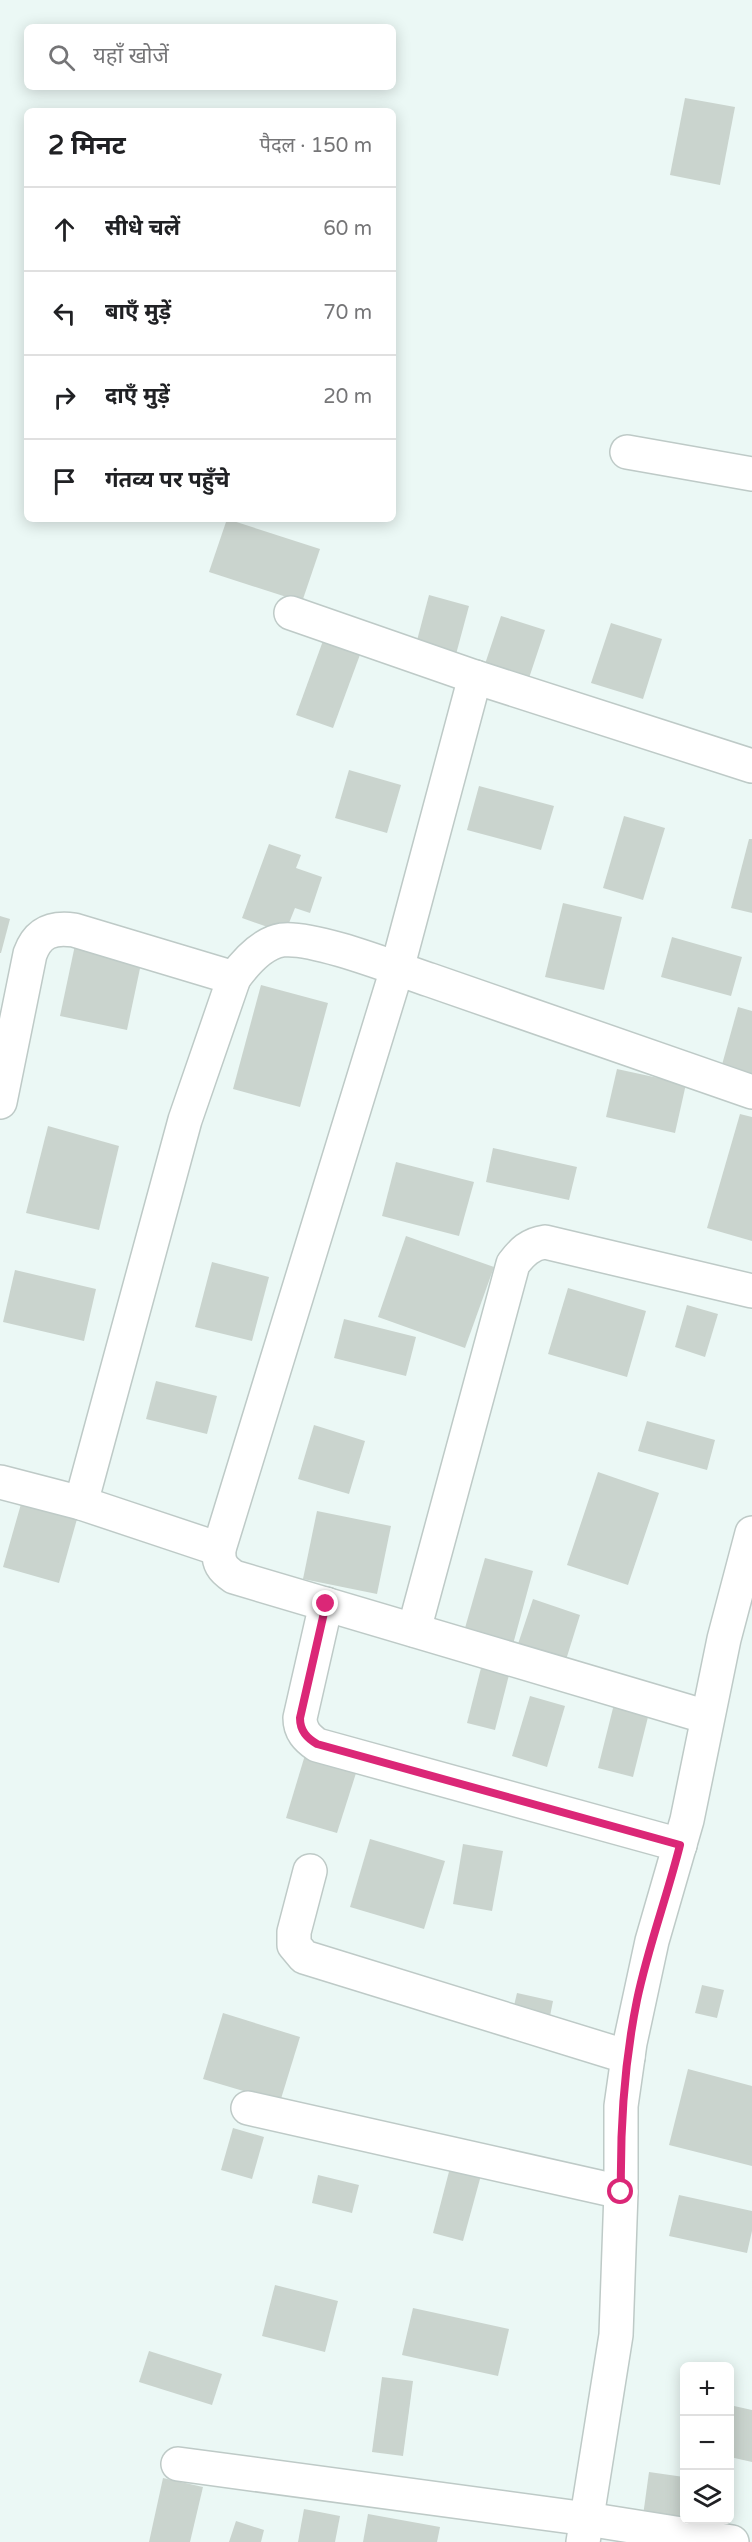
<!DOCTYPE html>
<html lang="hi">
<head>
<meta charset="utf-8">
<style>
	:root { --surface:#fff; --page:#f6f6f6; --text:#202124; --muted:#757577; --line:#e0e0e0 }
	body { margin:0; font-family:"Varela Round","Noto Sans Devanagari",sans-serif; background:var(--page); color:var(--text) }
	.controls { position:absolute; right:18px; bottom:18px; display:grid; overflow:hidden; border-radius:9px; box-shadow:0 3px 15px #0003 }
	.controls button { width:54px; height:54px; display:grid; place-items:center; padding:0; border:0; border-bottom:2px solid var(--line); background:var(--surface); color:var(--text); font:30px sans-serif }
	.stop { position:absolute; width:18px; height:18px; margin:-14px; border:4px solid #db2777; border-radius:50%; background:#fff }
	.stop.end { background:#db2777; border-color:#fff; box-shadow:0 2px 6px #0008 }
	.list { margin:0; padding:0; list-style:none }
	h2 { display:flex; justify-content:space-between; align-items:center; height:78px; margin:0; padding:0 24px; font-size:26px }
	h2 small { font-size:20px; font-weight:400; color:var(--muted) }
	.list li { display:grid; grid-template-columns:39px 1fr auto; gap:18px; align-items:center; box-sizing:border-box; height:84px; padding:0 24px; border-top:2px solid var(--line) }
	.list b { display:block; font-size:22px; white-space:nowrap }
	.list em { font-size:20px; font-style:normal; color:var(--muted) }
	.icon { flex:none; width:33px; height:33px; fill:none; stroke:currentColor; stroke-width:2; stroke-linecap:round; stroke-linejoin:round }
	.map { position:relative; flex:none; width:752px; height:2542px; overflow:hidden }
	.search { position:absolute; background:var(--surface); box-shadow:0 3px 15px #0003; left:24px; top:24px; width:372px; height:66px; display:flex; align-items:center; gap:15px; box-sizing:border-box; padding:0 21px; border-radius:9px; color:var(--muted); font-size:22px }
	.panel { position:absolute; background:var(--surface); box-shadow:0 3px 15px #0003; left:24px; top:108px; width:372px; height:414px; border-radius:9px }
	.map>svg:first-child { display:block }
</style>
</head>
<body>
<div class="map">
<svg width="752" height="2542" viewBox="0 0 752 2542">
	<rect width="100%" height="100%" fill="#ebf8f5"/>
	<g fill="#cad4ce">
		<path d="M685,98L735,107L720,185L670,175Z"/>
		<path d="M227,519L320,549L302,602L209,572Z"/>
		<path d="M429,595L469,606L455,658L415,648Z"/>
		<path d="M501,616L545,630L527,684L483,670Z"/>
		<path d="M611,623L662,639L643,699L591,683Z"/>
		<path d="M324,638L361,652L333,728L296,715Z"/>
		<path d="M349,770L401,785L387,833L335,818Z"/>
		<path d="M479,786L554,806L541,850L467,830Z"/>
		<path d="M624,816L665,828L643,900L603,888Z"/>
		<path d="M749,839H752V913L731,908Z"/>
		<path d="M269,844L301,855L296,868L322,877L310,913L295,908L285,933L242,918Z"/>
		<path d="M563,903L622,917L604,990L545,977Z"/>
		<path d="M0,916L10,919L1,953H0Z"/>
		<path d="M672,937L742,957L731,996L661,977Z"/>
		<path d="M75,945L142,959L127,1030L60,1016Z"/>
		<path d="M261,985L328,1003L300,1107L233,1089Z"/>
		<path d="M738,1007L752,1011V1080L720,1072Z"/>
		<path d="M617,1069L686,1084L675,1133L606,1117Z"/>
		<path d="M740,1114L752,1117V1241L707,1228Z"/>
		<path d="M48,1126L119,1146L99,1230L26,1213Z"/>
		<path d="M493,1148L577,1167L569,1200L486,1182Z"/>
		<path d="M396,1162L474,1182L459,1236L382,1216Z"/>
		<path d="M406,1236L494,1267L465,1348L378,1317Z"/>
		<path d="M212,1262L269,1277L252,1341L195,1327Z"/>
		<path d="M15,1270L96,1289L84,1341L3,1322Z"/>
		<path d="M568,1288L646,1311L627,1377L548,1354Z"/>
		<path d="M687,1305L718,1314L705,1357L675,1347Z"/>
		<path d="M344,1319L416,1337L406,1376L334,1358Z"/>
		<path d="M156,1381L217,1396L207,1434L146,1419Z"/>
		<path d="M647,1421L715,1440L707,1470L638,1451Z"/>
		<path d="M314,1425L365,1441L349,1494L298,1479Z"/>
		<path d="M598,1472L659,1493L628,1585L567,1565Z"/>
		<path d="M21,1504L77,1519L59,1583L3,1567Z"/>
		<path d="M317,1511L391,1526L377,1594L303,1579Z"/>
		<path d="M485,1558L533,1571L512,1648L463,1635Z"/>
		<path d="M533,1599L580,1615L565,1663L517,1647Z"/>
		<path d="M482,1664L510,1671L495,1730L467,1723Z"/>
		<path d="M530,1696L565,1706L547,1767L512,1756Z"/>
		<path d="M614,1704L649,1713L633,1777L598,1768Z"/>
		<path d="M305,1755L357,1770L337,1833L286,1818Z"/>
		<path d="M370,1839L445,1861L424,1929L350,1907Z"/>
		<path d="M463,1844L503,1851L492,1911L453,1904Z"/>
		<path d="M702,1985L724,1990L717,2018L695,2013Z"/>
		<path d="M517,1993L553,2001L549,2021L512,2014Z"/>
		<path d="M223,2013L300,2037L280,2102L203,2079Z"/>
		<path d="M688,2069L752,2086V2166L669,2145Z"/>
		<path d="M233,2128L264,2137L252,2179L221,2170Z"/>
		<path d="M452,2160L483,2168L463,2241L433,2233Z"/>
		<path d="M318,2175L359,2185L352,2213L312,2203Z"/>
		<path d="M679,2195L752,2211V2231L747,2253L669,2236Z"/>
		<path d="M275,2285L338,2301L325,2352L262,2336Z"/>
		<path d="M413,2308L509,2329L498,2376L402,2355Z"/>
		<path d="M149,2351L222,2374L212,2405L139,2382Z"/>
		<path d="M382,2377L413,2381L403,2456L372,2452Z"/>
		<path d="M734,2406L752,2410V2462L730,2457V2427Z"/>
		<path d="M649,2472L684,2477V2520L642,2523Z"/>
		<path d="M163,2478L203,2487L190,2542H149Z"/>
		<path d="M304,2509L340,2516L335,2542H298Z"/>
		<path d="M368,2514L440,2527L437,2542H363Z"/>
		<path d="M236,2521L264,2530L261,2542H229Z"/>
	</g>
	<g fill="none" stroke-linecap="round" stroke-linejoin="round">
		<g stroke="#becac7" stroke-width="36">
			<g id="minor">
				<path d="M627,452L752,474"/>
				<path d="M291,613L475,677L752,766"/>
				<path d="M475,677L397,969L219,1549C218,1563 222,1569 234,1577L707,1717"/>
				<path d="M0,1102L30,954C38,932 52,927 74,930L234,978"/>
				<path d="M0,1482L81,1503L219,1549"/>
				<path d="M81,1503L185,1120L234,978C245,963 262,943 282,940C314,936 397,969 430,980C538,1017 645,1055 752,1092"/>
				<path d="M326,1604L300,1718C300,1731 307,1738 317,1745L680,1845"/>
				<path d="M414,1630L513,1264C522,1252 530,1244 545,1242L752,1291"/>
				<path d="M310,1871L294,1932V1945L304,1957L628,2057"/>
				<path d="M248,2108L621,2192"/>
				<path d="M178,2464L587,2519L732,2542"/>
			</g>
		</g>
		<g stroke="#becac7" stroke-width="36">
			<path id="tertiary" d="M583,2542L616,2335L621,2192V2106L630,2043L652,1941L687,1820L724,1639L752,1533"/>
		</g>
		<use href="#minor" stroke="#fff" stroke-width="33"/>
		<use href="#tertiary" stroke="#fff" stroke-width="33"/>
	</g>
	<g fill="none" stroke-linecap="round" stroke-linejoin="round">
		<path stroke="#db2777" stroke-width="8" d="M326,1604L300,1718C300,1731 307,1738 317,1744L680,1845C667,1897 648,1947 637,2000C624,2064 620,2127 621,2192"/>
	</g>
</svg>
<div class="controls">
<button>+</button>
<button>−</button>
<button><svg class="icon" aria-label="layers" viewBox="0 0 24 24"><path d="M12 4l9 5-9 5-9-5zM3 14l9 5 9-5"/></svg></button>
</div>
<div class="stop" style="left:621px;top:2192px"></div>
<div class="stop end" style="left:326px;top:1604px"></div>
<div class="search"><svg class="icon" aria-label="search" viewBox="0 0 24 24"><circle cx="10" cy="10" r="6"/><path d="M15 15l6 6"/></svg>यहाँ खोजें</div>
<section class="panel">
<h2>2 मिनट<small>पैदल · 150 m</small></h2>
<ul class="list">
<li><svg class="icon" aria-label="ahead" viewBox="0 0 24 24"><path d="M12 20V5M6 11l6-6 6 6"/></svg><div><b>सीधे चलें</b></div><em>60 m</em></li>
<li><svg class="icon" aria-label="left" viewBox="0 0 24 24"><path d="M17 20v-9H6M10 6l-5 5 5 5"/></svg><div><b>बाएँ मुड़ें</b></div><em>70 m</em></li>
<li><svg class="icon" aria-label="right" viewBox="0 0 24 24"><path d="M7 20v-9h11M14 6l5 5-5 5"/></svg><div><b>दाएँ मुड़ें</b></div><em>20 m</em></li>
<li><svg class="icon" aria-label="arrive" viewBox="0 0 24 24"><path d="M6 21V4h12l-3 4 3 4H6"/></svg><div><b>गंतव्य पर पहुँचे</b></div></li>
</ul>
</section>
</div>
</body>
</html>
